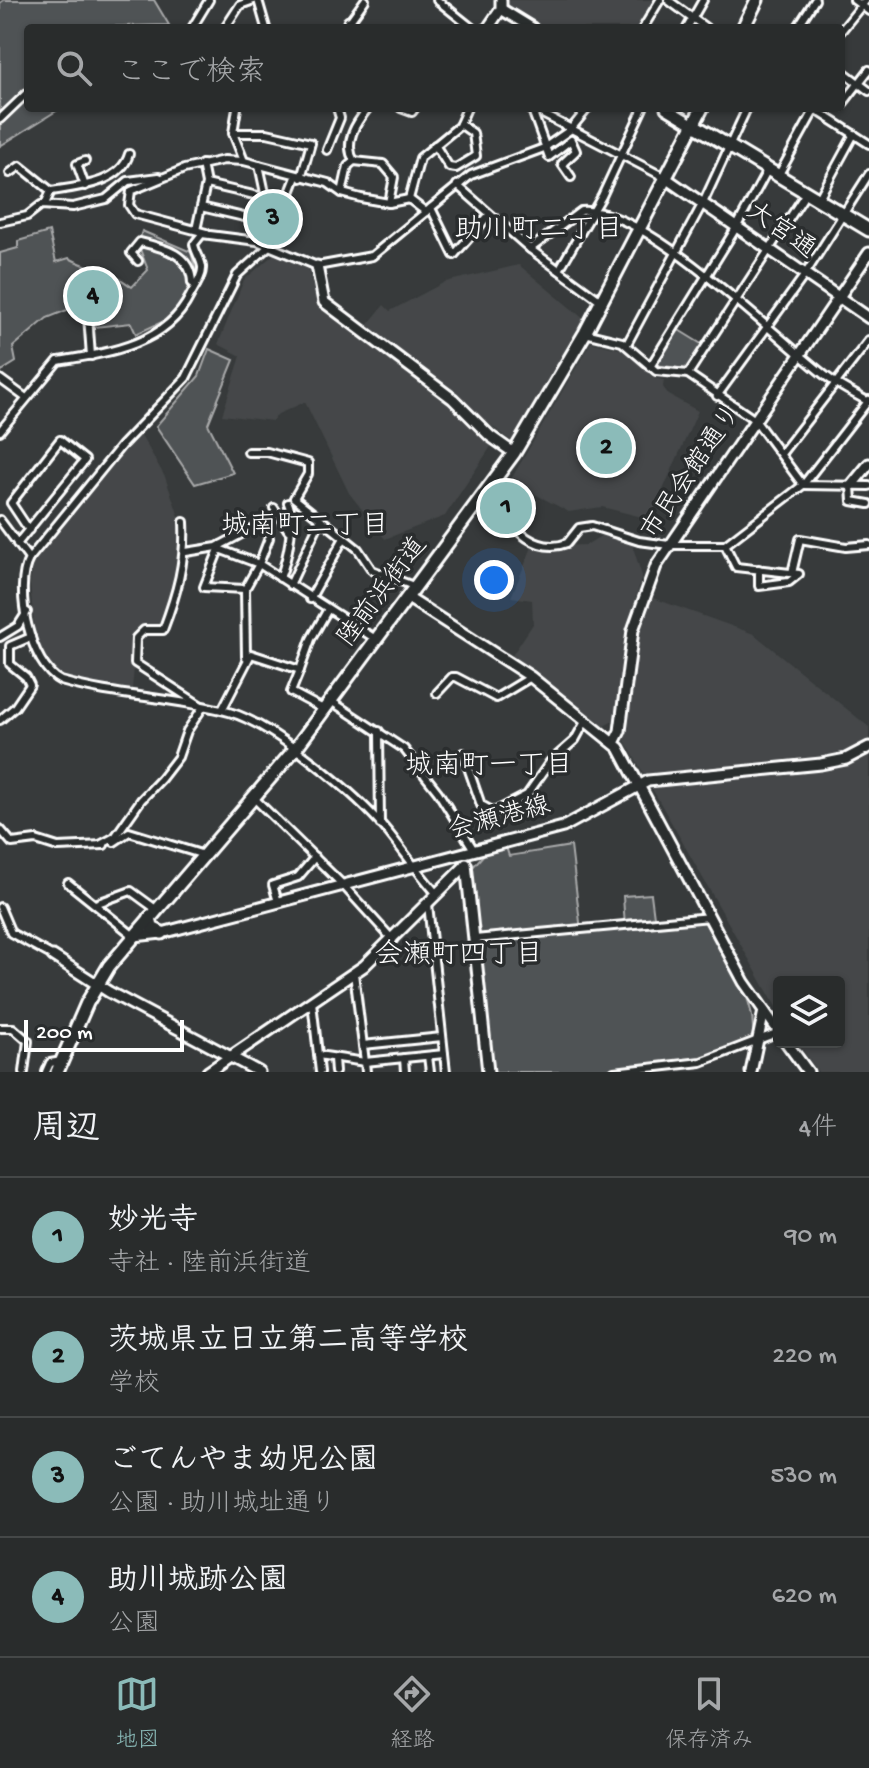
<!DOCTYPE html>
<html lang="ja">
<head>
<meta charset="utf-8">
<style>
	:root { --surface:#292c2c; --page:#313434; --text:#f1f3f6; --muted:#a5a7a9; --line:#454848; --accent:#8bbbb9 }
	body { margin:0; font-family:"Gochi Hand","Klee One",sans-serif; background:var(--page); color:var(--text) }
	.controls { position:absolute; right:24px; bottom:24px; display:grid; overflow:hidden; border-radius:8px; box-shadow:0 2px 6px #0004 }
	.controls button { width:72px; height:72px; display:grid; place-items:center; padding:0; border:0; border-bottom:2px solid var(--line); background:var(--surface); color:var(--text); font:40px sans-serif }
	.scale { position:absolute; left:24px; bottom:20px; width:160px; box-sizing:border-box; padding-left:8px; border:4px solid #fff; border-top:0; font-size:22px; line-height:28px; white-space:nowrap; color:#fff; -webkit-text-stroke:6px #2a2d2e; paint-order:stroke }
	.you { position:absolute; left:494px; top:580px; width:28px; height:28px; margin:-20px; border:6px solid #fff; border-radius:50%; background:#1a73e8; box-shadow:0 0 0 12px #1a73e833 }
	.badge { display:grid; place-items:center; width:52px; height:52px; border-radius:50%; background:var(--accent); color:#111; font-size:26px; font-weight:700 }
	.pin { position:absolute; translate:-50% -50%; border:4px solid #fff; box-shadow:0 2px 8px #0006 }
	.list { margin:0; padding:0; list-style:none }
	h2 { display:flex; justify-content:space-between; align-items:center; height:104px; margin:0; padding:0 32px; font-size:34px }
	h2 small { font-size:26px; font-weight:400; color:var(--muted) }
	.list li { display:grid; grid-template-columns:52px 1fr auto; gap:24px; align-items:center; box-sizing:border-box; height:120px; padding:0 32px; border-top:2px solid var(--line) }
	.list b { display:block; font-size:30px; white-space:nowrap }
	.list p { margin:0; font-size:26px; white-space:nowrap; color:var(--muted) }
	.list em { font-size:26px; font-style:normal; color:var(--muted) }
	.icon { flex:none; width:44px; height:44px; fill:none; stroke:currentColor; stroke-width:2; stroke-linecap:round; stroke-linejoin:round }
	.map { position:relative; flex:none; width:869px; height:1072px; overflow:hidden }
	.search { position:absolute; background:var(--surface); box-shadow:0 2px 6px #0004; left:24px; right:24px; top:24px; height:88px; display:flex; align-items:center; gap:20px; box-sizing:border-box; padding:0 28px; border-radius:8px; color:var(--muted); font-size:30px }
	.sheet { height:584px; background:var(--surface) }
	nav { display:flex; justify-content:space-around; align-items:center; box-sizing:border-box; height:112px; border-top:2px solid var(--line); background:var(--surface); font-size:22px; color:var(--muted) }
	nav a { display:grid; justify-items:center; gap:4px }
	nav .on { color:var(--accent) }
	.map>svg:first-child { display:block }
</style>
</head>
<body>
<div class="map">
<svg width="869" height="1072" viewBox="0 0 869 1072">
	<rect width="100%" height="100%" fill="#373a3b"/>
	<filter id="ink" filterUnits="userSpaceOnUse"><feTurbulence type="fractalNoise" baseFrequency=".0125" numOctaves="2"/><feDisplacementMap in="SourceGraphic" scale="16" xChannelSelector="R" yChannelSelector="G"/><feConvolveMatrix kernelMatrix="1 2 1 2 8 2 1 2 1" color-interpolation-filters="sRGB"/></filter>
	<g filter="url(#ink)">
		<g fill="#444748">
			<path d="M505,0H657L640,28H540L508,9Z"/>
			<path d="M274,254L308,269L317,299L324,309L453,406L492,445L445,516L385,539L349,493L305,402L278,414L272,421L222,415L241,356L218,344L244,280Z"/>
			<path d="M519,265L585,320L514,440H510L365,328L384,305L390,311L445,282Z"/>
			<path d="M591,342L624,350L654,378L664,380L663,387L669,395L698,411L650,519L602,507L569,512L510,481Z"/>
			<path d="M140,433L165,477L180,519L183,542L178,580L161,624L136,631L130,658L134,669L132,689L82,682L56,672L43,659L35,635L30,585L33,561L115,459Z"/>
			<path d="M604,534L622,537L632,544L642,576L625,636L615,720L604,726L511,657L533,624L532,600L511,597L532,547L586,545Z"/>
			<path d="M650,597L754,634L869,727V1072H818L797,1042H839V982H779V1012L625,741L631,666L638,624Z"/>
		</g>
		<g fill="#505354" stroke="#a8a9aa" stroke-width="2">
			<path d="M4,0H154L169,25L28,28V108H61L0,146V3Z"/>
			<path d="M142,231L191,252L197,276L175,316L136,334L131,323L86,328V316H81L77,306L47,318L13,347L16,362L0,372V253L18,248V241L49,232L56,262L69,258C93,271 109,269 132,287L148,270L138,244Z"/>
			<path d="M677,329L703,345L687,369L654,365Z"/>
			<path d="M209,349L234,360L208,424L233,473L195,484L156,426L199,376Z"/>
			<path d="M571,846L581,931L625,927L623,896L651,894L655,925L704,921C724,957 760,999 752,1041L700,1060L616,1068L609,1072H492L472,868L485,853L506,847L509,856Z"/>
		</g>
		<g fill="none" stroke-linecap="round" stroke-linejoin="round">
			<g stroke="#fff" stroke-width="12">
				<g id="street">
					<path d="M258,0L266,28"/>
					<path d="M437,0L472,28"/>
					<path d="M668,0L706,28"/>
					<path d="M854,0L869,11"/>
					<path d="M192,28L209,0"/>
					<path d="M225,28L240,5L254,0"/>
					<path d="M345,28L365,0"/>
					<path d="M643,28L660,0"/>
					<path d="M687,28L703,0"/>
					<path d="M797,28L815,0"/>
					<path d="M841,31L866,0"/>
					<path d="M841,70L869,91"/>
					<path d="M841,106L869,70"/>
					<path d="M237,108L233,133L244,161"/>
					<path d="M401,108L412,112L415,108"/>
					<path d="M531,108L666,178"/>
					<path d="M813,108L869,144"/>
					<path d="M532,110L549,157L571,140L576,151L562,164L571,177"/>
					<path d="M0,119L28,92"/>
					<path d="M233,133H267L311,143L301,178"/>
					<path d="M435,145L449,167L456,168L476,156L473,133L460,124"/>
					<path d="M327,150L340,118L337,108"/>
					<path d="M354,161C343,142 356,123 368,108"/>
					<path d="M259,165L268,207L281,215"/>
					<path d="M10,173L20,166L51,191L45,204"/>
					<path d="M778,176L815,109"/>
					<path d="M206,184L267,198"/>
					<path d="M457,185L530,249L581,211C645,205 774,337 827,377C840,387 855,394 869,402"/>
					<path d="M85,186L77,164L85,161"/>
					<path d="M51,191C76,187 121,184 129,154"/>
					<path d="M342,193L348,166L354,161L383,164L394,177L389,203"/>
					<path d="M409,199L420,158L459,126L467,108"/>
					<path d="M818,200L854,134"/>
					<path d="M201,207L278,225"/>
					<path d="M431,208L454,255L489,215"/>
					<path d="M0,222L27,216L41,205L73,207L106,199L128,181L159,177"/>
					<path d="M196,230L206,184L202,164"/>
					<path d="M206,233L135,214L129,205L131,191L184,169L224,160L244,161L328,183L342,193L361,198L389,203L409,199L426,212"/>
					<path d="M269,246L237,275L186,378L121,446L29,559C13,588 30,666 61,681C116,697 174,697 229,712C273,724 359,796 388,832C405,853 419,874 437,894"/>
					<path d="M269,246L296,177"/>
					<path d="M530,249L601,301"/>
					<path d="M138,261L131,253L140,242C165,248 191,254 192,283L196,285"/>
					<path d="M559,270L602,196L643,108"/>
					<path d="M87,302L91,356"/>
					<path d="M585,333L622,342L656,371L688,374L755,420L803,485L869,486"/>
					<path d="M627,344L704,201L747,108"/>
					<path d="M650,367L736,228L768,169"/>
					<path d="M688,374L806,193"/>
					<path d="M0,379L26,398"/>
					<path d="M717,396L804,276L869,174"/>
					<path d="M0,431L58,361C108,353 166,345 190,296C194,288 203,276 202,267C201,259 195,252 194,244L202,234L257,241L317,266L372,256L471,175L544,148L570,130L588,108"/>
					<path d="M248,452H267L308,463V474L294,498L358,549L372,570L416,587"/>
					<path d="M781,454L869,340"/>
					<path d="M851,486L852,501L869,504"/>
					<path d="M274,508L288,530"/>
					<path d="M497,508C514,529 537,555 567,543L579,528L592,526L639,541L669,545H725L803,485L869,400"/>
					<path d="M0,520L29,559"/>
					<path d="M269,538L259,564L377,640"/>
					<path d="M17,544L85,460L60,440L11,503L29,530"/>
					<path d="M725,545L736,567L799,574L789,582L759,586V569"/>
					<path d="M219,549L259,564L245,589L204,587L219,549L221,545"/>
					<path d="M186,552L217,547L249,530"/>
					<path d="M792,573L800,539L846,547L869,545"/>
					<path d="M280,578C287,560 296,521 288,503"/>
					<path d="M290,585L321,519"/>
					<path d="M245,589L246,657"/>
					<path d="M310,599L344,538"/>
					<path d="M0,637L18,626L27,612"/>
					<path d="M300,670L311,639L328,609"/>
					<path d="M437,693L452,677H456L496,698L531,677"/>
					<path d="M331,701L404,749L438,792L474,850"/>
					<path d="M222,710L251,654L300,670L291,692L325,710"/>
					<path d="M0,720L15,707L30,685L26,677L10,664V646L31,637"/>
					<path d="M379,731L380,824"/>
					<path d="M463,753L481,805L494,812L527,795L550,762L575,740L586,720"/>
					<path d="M254,798L343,885L393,940"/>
					<path d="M0,829L12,843L36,840L58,847L104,845"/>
					<path d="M114,842L129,832L204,855"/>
					<path d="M100,845L115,837L141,800L161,779L178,757L187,731L203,707L135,663L136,638L144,630H163C177,593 186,562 184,522"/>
					<path d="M68,883L134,936"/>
					<path d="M278,902L273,885L298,877L315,857"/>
					<path d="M95,904L131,891L157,910"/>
					<path d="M428,904L446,1072"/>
					<path d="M0,907L11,933L53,956"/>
					<path d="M475,939L710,917"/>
					<path d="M354,973L365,1062L444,1054"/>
					<path d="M312,1002L320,1072"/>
					<path d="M0,1028H13L28,1041L24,1072"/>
					<path d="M363,1045L442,1037"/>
					<path d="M318,1055L365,1062L366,1072"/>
					<path d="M428,1056L430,1072"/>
					<path d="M334,1058L335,1072"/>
					<path d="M404,1058L405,1072"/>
					<path d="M46,1072L50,1063L62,1061"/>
					<path d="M614,1072L701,1062L779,1032"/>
				</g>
			</g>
			<g stroke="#fff" stroke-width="15">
				<g id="secondary">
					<path d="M501,9L532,28"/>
					<path d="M349,22L357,28"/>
					<path d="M488,28L501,9V0"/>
					<path d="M666,108L694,125"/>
					<path d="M667,179L869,318"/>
					<path d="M317,266L324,302L453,399L490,436L514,453"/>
					<path d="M851,486L869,464"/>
					<path d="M408,598L531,677L619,748L744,982L779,1032"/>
					<path d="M614,743L620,731L633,630L656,566L869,253"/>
					<path d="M466,864L488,1072"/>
					<path d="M134,936L162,933L563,827L648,781L821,764L846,759L869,747"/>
					<path d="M53,956L109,992L259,1072"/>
					<path d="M786,1042L808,1072"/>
					<path d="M208,1072L364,966L466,865"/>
					<path d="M751,1072L764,1011"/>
				</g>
			</g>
			<g stroke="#fff" stroke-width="17">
				<g id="highway">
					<path d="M743,28L757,0"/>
					<path d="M694,125L869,230"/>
					<path d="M150,917L152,928L162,933"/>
					<path d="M57,1072L87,1003L109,966L295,749L514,453L585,333L702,108"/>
				</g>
			</g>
			<use href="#street" stroke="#2a2d2e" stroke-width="6"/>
			<use href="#secondary" stroke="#2a2d2e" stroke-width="9"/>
			<use href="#highway" stroke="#2a2d2e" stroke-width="11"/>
		</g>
	</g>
	<g text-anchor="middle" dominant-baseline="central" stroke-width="7" stroke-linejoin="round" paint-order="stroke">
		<g font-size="26" fill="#fff" stroke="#2a2d2e">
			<text transform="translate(780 232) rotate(35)">大宮通</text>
			<text transform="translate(693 473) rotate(-56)">市民会館通り</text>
			<text transform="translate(384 593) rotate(-53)">陸前浜街道</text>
			<text transform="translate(500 820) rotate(-15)">会瀬港線</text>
		</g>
		<g font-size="28" fill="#fff" stroke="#2a2d2e">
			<text x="539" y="231">助川町二丁目</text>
			<text x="305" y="527">城南町二丁目</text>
			<text x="489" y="767">城南町一丁目</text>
			<text x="459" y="956">会瀬町四丁目</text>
		</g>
	</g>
</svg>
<div class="controls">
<button><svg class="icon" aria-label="layers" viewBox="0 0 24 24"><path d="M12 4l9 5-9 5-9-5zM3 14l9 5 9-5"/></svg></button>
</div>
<div class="scale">200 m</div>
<div class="you"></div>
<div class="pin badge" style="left:506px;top:508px">1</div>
<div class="pin badge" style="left:606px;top:448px">2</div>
<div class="pin badge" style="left:273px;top:219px">3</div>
<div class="pin badge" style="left:93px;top:296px">4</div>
<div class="search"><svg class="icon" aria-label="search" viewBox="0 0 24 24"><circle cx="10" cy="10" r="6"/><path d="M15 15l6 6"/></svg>ここで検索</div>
</div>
<section class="sheet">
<h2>周辺<small>4件</small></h2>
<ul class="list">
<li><span class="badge">1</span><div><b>妙光寺</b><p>寺社 · 陸前浜街道</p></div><em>90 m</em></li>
<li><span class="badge">2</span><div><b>茨城県立日立第二高等学校</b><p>学校</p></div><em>220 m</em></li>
<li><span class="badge">3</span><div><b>ごてんやま幼児公園</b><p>公園 · 助川城址通り</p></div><em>530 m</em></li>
<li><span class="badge">4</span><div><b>助川城跡公園</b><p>公園</p></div><em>620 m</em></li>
</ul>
</section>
<nav>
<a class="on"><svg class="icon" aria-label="map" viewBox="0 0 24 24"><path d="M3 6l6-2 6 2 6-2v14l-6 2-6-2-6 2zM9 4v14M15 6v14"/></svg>地図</a>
<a><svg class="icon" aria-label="directions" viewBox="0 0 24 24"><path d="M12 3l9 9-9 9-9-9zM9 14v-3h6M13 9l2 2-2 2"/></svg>経路</a>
<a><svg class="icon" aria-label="saved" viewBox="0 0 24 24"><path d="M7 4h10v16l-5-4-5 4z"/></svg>保存済み</a>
</nav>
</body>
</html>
